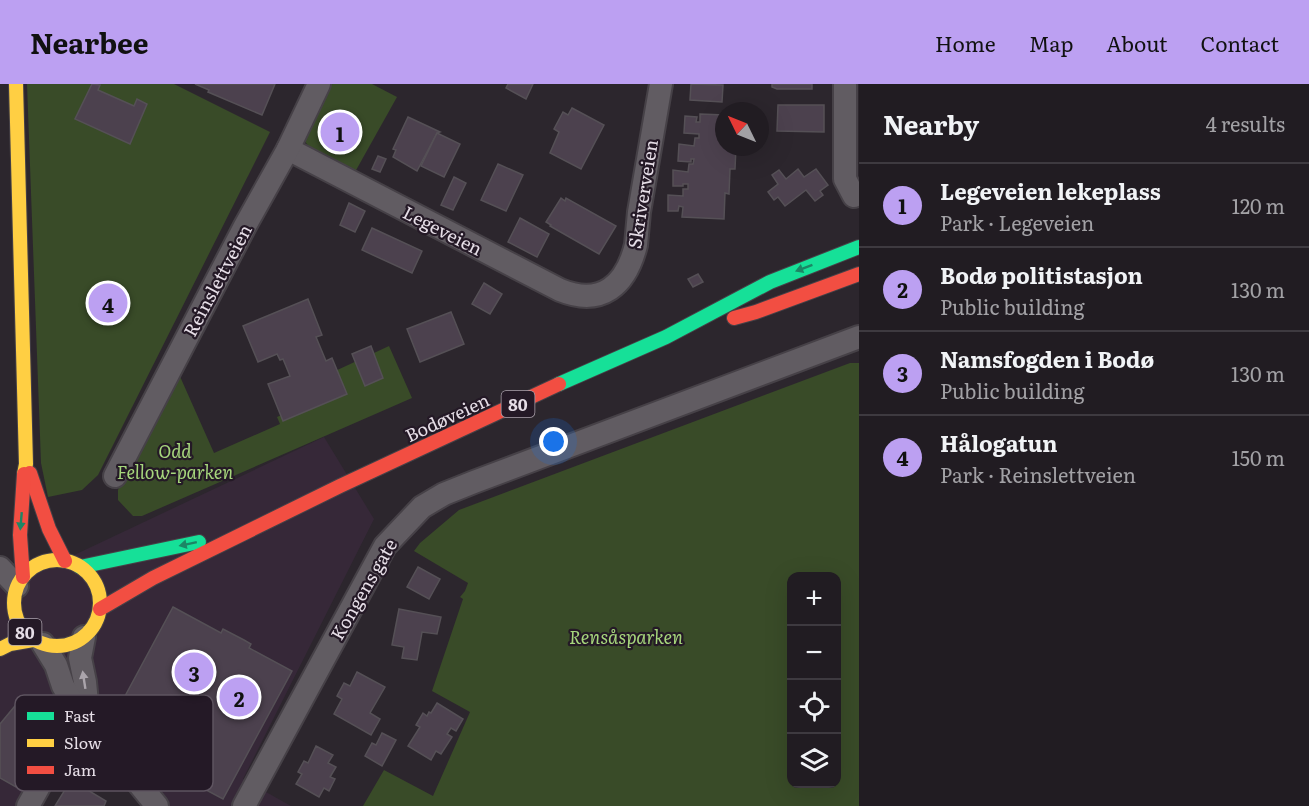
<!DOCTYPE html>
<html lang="en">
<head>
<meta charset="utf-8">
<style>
	:root { --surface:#211c22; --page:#2d292f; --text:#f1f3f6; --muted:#a2a1a5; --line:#3e3a40; --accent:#bca0f2 }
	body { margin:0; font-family:Literata,serif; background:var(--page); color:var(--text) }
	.controls { position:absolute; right:18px; bottom:18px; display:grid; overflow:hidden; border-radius:12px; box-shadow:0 6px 24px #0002 }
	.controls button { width:54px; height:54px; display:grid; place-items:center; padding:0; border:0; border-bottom:2px solid var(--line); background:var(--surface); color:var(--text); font:30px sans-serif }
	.compass { position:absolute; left:715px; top:18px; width:54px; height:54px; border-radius:50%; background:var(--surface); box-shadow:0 6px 24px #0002; rotate:313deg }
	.you { position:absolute; left:554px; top:358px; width:21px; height:21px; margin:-15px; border:4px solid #fff; border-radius:50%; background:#1a73e8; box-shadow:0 0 0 9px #1a73e833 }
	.badge { display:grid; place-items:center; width:39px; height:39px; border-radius:50%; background:var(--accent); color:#111; font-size:20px; font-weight:700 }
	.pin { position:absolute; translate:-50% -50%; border:3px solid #fff; box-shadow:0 2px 6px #0006 }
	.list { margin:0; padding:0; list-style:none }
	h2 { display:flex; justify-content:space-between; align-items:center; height:78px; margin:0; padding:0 24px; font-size:26px }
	h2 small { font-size:20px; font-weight:400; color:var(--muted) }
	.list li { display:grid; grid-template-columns:39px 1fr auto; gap:18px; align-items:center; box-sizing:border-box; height:84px; padding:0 24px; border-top:2px solid var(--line) }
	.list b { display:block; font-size:22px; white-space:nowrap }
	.list p { margin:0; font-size:20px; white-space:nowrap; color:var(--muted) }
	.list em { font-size:20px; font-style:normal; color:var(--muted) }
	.icon { flex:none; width:33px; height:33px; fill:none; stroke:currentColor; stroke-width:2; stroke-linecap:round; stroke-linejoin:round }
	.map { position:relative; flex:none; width:859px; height:722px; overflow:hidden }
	header { display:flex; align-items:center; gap:36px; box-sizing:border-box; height:84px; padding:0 30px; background:var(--accent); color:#111 }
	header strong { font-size:28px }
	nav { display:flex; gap:33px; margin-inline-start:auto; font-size:21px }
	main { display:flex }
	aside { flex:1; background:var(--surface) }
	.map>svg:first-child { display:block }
</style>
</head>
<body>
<header>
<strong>Nearbee</strong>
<nav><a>Home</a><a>Map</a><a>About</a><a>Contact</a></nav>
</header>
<main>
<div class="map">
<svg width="859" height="722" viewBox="0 0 859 722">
	<rect width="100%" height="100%" fill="#2c262d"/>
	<path fill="#362838" d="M324,353L374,435L243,695L291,722H157L88,639L28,722H0V482L52,470L70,473Z"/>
	<g fill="#394b28" fill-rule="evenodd">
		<path d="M27,0H174L270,48L98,391L82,406L48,413L41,379Z"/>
		<path d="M326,0H372L397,13L355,88L309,63L302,53Z"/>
		<path d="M389,262L412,314L142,432H133L118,416V406L123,394L178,288L214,369L280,340L277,333L340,305L333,288Z"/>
		<path d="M850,279H859V722H363L384,686L433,712L470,628L432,607L463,515L460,513L465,507L468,499L414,467L420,459L459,426ZM792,493H836V700H792Z"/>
	</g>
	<g fill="#4c414e" stroke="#555056" stroke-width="1.5">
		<path d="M92,0L100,1L98,6L134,22L137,15L147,20L130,60L75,35Z"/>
		<path d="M195,0H275L262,31L208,8L209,6Z"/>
		<path d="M508,0H533L526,15L506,4Z"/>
		<path d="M691,0L723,1L722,18L690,16Z"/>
		<path d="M772,0H812V5H777L772,3Z"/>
		<path d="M778,21H824V48L777,47Z"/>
		<path d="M572,24L604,41L581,85L550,69L559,48L554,45L563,28L568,31Z"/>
		<path d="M700,30L724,31V63H736L735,85H730L729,110L725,109L724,135L682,133L683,123L679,122L678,127H668V111L683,112V105H688V100H683V102H673V86L688,88L689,80H693L694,75H691V78L678,77L679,60L694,62L695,54H699V50L684,49L685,32L697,33L696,38H700Z"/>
		<path d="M408,33L440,48L437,49L417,87L393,73L396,66L393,65Z"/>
		<path d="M437,49L460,60L444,93L421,82Z"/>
		<path d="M378,72L386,75L380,88L372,85Z"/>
		<path d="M498,80L523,91L506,127L481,116Z"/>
		<path d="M798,85L804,93L816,85L828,101L820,107L823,111L815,117L806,106L785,122L778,113L774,116L768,108L778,100L772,91L779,86L786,95Z"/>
		<path d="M454,93L466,99L453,126L441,121Z"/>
		<path d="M561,114L565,117L566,114L616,142L599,170L550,142L551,141L546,138Z"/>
		<path d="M349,119L365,127L355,148L340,141Z"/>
		<path d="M520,134L549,150L537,173L508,158Z"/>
		<path d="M372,144L422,167L412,189L362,166Z"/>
		<path d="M698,190L703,198L693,203L688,195Z"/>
		<path d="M484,199L502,210L490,230L472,220Z"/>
		<path d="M308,215L322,251L316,253L326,277L332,274L347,310L283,337L268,300L290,292L283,275L280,276L277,270L258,278L243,242Z"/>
		<path d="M451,228L464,260L420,278L407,245Z"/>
		<path d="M371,262L383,294L365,302L352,270Z"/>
		<path d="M418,483L440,495L429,515L407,503Z"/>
		<path d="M173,523L221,549L223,545L244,556L251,560L249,564L292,587L223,715L178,691L185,677L177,669L172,658V650L175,642L124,614Z"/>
		<path d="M399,525L441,533L437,550L422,548L417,576L402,574L404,563L392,561Z"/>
		<path d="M357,588L385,603L370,629L380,635L371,651L334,630L342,615L337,612L344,599L350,602Z"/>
		<path d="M19,617L50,641L16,703L0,694V640Z"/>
		<path d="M437,619L463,635L456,647L451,644L447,650L452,653L441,670L436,667L431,676L408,662L420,643L416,641L423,629L427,632L429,628L431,629Z"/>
		<path d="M382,649L396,656L382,682L365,672L372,659L376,661Z"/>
		<path d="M316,662L333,671L328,679L336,683L330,693L335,695L329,707L324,704L319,713L296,700L302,690L298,688L304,677L308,679Z"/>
		<path d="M71,696L106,717L104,722H55Z"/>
	</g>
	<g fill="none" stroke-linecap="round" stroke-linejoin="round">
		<g stroke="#464147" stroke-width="26">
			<g id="street">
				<path d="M845,0V95L854,112"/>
				<path d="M288,65L560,206C602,223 626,201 636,161L639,128L661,0"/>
				<path d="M115,392L245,142L288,65L319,0"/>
				<path d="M0,484L17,502"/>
				<path d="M84,553L80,574L85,598L89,639"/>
				<path d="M43,560L56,581L63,602L73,619L157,722"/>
				<path d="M28,722L61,663L89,639"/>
				<path d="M244,722L385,462L422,423L444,410L474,398L859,253"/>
			</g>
		</g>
		<g stroke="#464147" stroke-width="16">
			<g id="fast">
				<path d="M559,300L666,253L770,198L859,163"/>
				<path d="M80,483L199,458"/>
			</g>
		</g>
		<g stroke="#464147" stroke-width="16">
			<g id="slow">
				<path d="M16,0L26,380L24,390"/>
				<circle cx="57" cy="519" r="43"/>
				<path d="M0,565L10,560L33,556"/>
			</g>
		</g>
		<g stroke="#464147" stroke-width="16">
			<g id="jam">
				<path d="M734,234L756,228L859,190"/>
				<path d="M30,389L49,445L65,477"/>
				<path d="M23,493L20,451L24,390"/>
				<path d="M100,525L153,494L340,402L559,300"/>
			</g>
		</g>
		<use href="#street" stroke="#615c62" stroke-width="22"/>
		<use href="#fast" stroke="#16e098" stroke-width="14"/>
		<use href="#slow" stroke="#ffcf43" stroke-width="14"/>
		<use href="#jam" stroke="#f24e42" stroke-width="14"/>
	</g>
	<defs><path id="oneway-solid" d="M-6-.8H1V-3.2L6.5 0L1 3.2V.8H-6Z" transform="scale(1.5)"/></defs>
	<g fill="#1c8665">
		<use href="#oneway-solid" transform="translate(804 184) rotate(159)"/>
		<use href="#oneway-solid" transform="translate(21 437) rotate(95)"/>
		<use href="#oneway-solid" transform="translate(188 460) rotate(168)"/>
	</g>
	<use fill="#aaa4ab" href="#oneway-solid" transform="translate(84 596) rotate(-99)"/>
	<g text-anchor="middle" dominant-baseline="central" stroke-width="4.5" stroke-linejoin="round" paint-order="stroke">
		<g fill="#241926" stroke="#aca3ad" stroke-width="1.5">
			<rect x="501.5" y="307" width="33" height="26" rx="4.5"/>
			<rect x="8.5" y="535" width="33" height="26" rx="4.5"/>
		</g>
		<g font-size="16" font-weight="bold" fill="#e6dee7">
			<text x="518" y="320">80</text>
			<text x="25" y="548">80</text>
		</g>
		<g font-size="18" fill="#e6dee7" stroke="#241926">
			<text transform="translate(642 110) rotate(-81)">Skriverveien</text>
			<text transform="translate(443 146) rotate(27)">Legeveien</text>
			<text transform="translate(217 196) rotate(-62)">Reinslettveien</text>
			<text transform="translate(447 333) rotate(-25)">Bodøveien</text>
			<text transform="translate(363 505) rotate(-60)">Kongens gate</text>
		</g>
		<g font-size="18" font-style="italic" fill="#a6d67c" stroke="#241926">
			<text x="175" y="366">Odd<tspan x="175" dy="21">Fellow-parken</tspan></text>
			<text x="626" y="552">Rensåsparken</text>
		</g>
	</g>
	<rect x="15" y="611" width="198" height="96" rx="9" fill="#241926" stroke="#5e5460" stroke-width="1.5"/>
	<rect x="27" y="628" width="27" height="8" fill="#16e098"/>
	<rect x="27" y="655" width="27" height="8" fill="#ffcf43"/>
	<rect x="27" y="682" width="27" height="8" fill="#f24e42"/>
	<g font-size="16" fill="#e6dee7">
		<text x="64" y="638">Fast</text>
		<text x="64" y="665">Slow</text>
		<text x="64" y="692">Jam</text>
	</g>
</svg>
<div class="controls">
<button>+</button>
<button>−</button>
<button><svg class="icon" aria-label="locate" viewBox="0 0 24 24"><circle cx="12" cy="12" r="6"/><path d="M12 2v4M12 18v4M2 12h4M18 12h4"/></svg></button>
<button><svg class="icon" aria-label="layers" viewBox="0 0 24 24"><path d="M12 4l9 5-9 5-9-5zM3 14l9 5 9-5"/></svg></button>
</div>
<svg class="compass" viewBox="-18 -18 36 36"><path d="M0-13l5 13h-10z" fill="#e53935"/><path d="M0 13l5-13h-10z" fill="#a2a1a5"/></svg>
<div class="you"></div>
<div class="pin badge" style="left:340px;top:48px">1</div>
<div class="pin badge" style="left:239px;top:613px">2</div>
<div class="pin badge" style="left:194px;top:588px">3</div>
<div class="pin badge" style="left:108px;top:219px">4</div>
</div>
<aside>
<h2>Nearby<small>4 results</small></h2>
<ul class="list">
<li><span class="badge">1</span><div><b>Legeveien lekeplass</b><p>Park · Legeveien</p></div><em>120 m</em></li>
<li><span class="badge">2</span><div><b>Bodø politistasjon</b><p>Public building</p></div><em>130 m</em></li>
<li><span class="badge">3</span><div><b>Namsfogden i Bodø</b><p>Public building</p></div><em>130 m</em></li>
<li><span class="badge">4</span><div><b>Hålogatun</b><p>Park · Reinslettveien</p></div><em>150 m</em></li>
</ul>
</aside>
</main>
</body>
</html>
